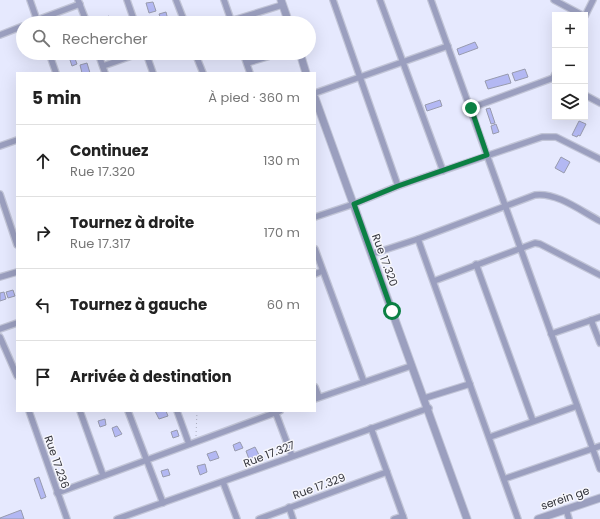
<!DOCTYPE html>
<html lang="fr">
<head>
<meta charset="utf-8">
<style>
	:root { --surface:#fff; --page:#f2f2f2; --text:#222; --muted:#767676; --line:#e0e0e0 }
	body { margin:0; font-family:Poppins,sans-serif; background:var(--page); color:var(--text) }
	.controls { position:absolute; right:12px; top:12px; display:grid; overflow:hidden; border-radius:0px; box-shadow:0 4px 16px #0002 }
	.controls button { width:36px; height:36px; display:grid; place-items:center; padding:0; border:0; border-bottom:1px solid var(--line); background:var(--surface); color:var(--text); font:20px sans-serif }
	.stop { position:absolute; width:12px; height:12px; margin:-9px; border:3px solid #0b8043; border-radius:50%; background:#fff }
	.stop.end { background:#0b8043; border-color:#fff; box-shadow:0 1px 4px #0008 }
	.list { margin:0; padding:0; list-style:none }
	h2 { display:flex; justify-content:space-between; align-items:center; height:52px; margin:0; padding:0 16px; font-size:17px }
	h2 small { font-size:13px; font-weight:400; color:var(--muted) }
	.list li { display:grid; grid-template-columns:26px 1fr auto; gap:12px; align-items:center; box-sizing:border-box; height:72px; padding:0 16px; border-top:1px solid var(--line) }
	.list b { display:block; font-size:15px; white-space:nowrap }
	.list p { margin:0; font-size:13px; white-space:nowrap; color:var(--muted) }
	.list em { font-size:13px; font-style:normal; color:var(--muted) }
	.icon { flex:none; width:22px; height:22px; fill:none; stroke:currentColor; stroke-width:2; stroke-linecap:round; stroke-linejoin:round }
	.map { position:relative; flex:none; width:600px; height:519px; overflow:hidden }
	.search { position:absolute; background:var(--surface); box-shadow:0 4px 16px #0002; left:16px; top:16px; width:300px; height:44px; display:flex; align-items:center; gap:10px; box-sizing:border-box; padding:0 14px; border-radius:22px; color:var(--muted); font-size:15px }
	.panel { position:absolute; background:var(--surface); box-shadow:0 4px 16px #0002; left:16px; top:72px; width:300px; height:340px; border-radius:0px }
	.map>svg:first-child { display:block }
</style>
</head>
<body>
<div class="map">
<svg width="600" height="519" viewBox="0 0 600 519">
	<rect width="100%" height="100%" fill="#e6e9fe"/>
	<g fill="#b3b8f3" stroke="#989bae">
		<path d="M153,2L156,11L149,13L146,3Z"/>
		<path d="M166,12L168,20L162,22L159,14Z"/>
		<path d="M109,16L111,23H102L100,19Z"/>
		<path d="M475,42L478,48L459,55L457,49Z"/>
		<path d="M74,56L77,64L72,66L69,57Z"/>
		<path d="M87,63L90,73H82L80,65Z"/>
		<path d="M525,69L528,77L515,81L512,73Z"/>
		<path d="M508,74L511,83L488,89L485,81Z"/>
		<path d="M440,100L442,106L427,111L425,105Z"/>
		<path d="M490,108L495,123L491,124L486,109Z"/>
		<path d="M579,121L586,124L580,136L578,135L577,137L572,135Z"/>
		<path d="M496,124L499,132L493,134L491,126Z"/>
		<path d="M561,157L570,162L564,173L555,168Z"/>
		<path d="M13,290L15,296L8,298L6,292Z"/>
		<path d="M4,292L6,299L0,301V293Z"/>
		<path d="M155,411H166L168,416L159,419Z"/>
		<path d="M105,419L106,425L100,427L98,421Z"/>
		<path d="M117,426L122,434L115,437L112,428Z"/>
		<path d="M177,430L179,436L173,438L171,432Z"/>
		<path d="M240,442L243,448L235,451L233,445Z"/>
		<path d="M255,447L259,455L249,459L246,451Z"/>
		<path d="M216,451L219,458L210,461L207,454Z"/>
		<path d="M205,464L207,472L200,475L197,466Z"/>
		<path d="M168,469L170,475L163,477L161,471Z"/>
		<path d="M39,477L46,497L41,499L34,479Z"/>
		<path d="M21,510L24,519H0V518Z"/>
	</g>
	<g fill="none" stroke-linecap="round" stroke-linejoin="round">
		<g stroke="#c2c5d7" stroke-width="8">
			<g id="minor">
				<path d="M30,0L38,23"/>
				<path d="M78,0L87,23"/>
				<path d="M127,0L135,23"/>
				<path d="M176,0L185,23"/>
				<path d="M224,0L232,23"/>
				<path d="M333,0L398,186"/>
				<path d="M380,0L443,171"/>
				<path d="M431,0L600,469"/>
				<path d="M554,0L582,15"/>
				<path d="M585,16L593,0"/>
				<path d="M29,23L80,4"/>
				<path d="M224,23L282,5"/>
				<path d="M0,35L23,26"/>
				<path d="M49,53L56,73"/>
				<path d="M98,53L105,73"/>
				<path d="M146,53L153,73"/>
				<path d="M195,53L203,73"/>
				<path d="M243,53L250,73"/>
				<path d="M247,63L280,53"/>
				<path d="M103,66L140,53"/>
				<path d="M315,93L448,46"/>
				<path d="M585,95L600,103"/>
				<path d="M471,108L553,78L555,74"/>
				<path d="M0,146L17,140"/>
				<path d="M0,194L17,245"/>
				<path d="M315,217L354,204L398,186L542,137H556L600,159"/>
				<path d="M418,239L518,519"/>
				<path d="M315,249L364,382"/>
				<path d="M372,254L418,239L535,195C557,192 581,211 600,221"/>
				<path d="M476,264L533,421"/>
				<path d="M315,274L322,271"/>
				<path d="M0,277L17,272"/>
				<path d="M434,281L535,243L540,244L600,275"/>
				<path d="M591,320L600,343"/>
				<path d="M0,329L17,323"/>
				<path d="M551,334L600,317"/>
				<path d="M0,337L17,376"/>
				<path d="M315,387L319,397"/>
				<path d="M425,398L470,384"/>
				<path d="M315,399L411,366"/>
				<path d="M29,411L67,519"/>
				<path d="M80,411L103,475"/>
				<path d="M128,411L163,503"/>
				<path d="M177,411L189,444"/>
				<path d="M275,411L292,456"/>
				<path d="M371,428L404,519"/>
				<path d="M490,437L577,406"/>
				<path d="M504,479L600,446"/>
				<path d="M223,482L237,519"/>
				<path d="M57,493L280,411"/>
				<path d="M289,507L293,519"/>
				<path d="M566,509L569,519"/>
				<path d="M117,519L429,408"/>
				<path d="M259,519L387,472"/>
				<path d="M394,519L403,516"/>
			</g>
		</g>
		<g stroke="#c2c5d7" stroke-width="9">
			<g id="tertiary">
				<path d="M281,0L289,23"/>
				<path d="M300,53L306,73"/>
				<path d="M315,98L467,519"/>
				<path d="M538,519L600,498"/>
			</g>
		</g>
		<path stroke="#aeb0c1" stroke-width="1" stroke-dasharray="1 3" stroke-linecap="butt" d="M196,436L197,411"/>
		<use href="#minor" stroke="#9b9fbf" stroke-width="5.5"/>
		<use href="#tertiary" stroke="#9b9fbf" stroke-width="7"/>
	</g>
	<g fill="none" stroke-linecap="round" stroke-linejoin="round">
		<path stroke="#0b8043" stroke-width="5" d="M392,311L354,204L398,186L487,155L471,108"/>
	</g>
	<g text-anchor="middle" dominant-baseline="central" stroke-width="3" stroke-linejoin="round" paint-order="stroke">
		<g font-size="11" fill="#32333b" stroke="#f7f7fc">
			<text transform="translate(385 260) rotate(70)">Rue 17.320</text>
			<text transform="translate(269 454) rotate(-21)">Rue 17.327</text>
			<text transform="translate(57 462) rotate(71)">Rue 17.236</text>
			<text transform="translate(319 486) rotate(-20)">Rue 17.329</text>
			<text transform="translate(565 498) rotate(-19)">serein ge</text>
		</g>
	</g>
</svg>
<div class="controls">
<button>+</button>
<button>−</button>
<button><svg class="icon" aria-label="layers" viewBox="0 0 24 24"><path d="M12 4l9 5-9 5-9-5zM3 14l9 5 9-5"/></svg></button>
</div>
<div class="stop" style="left:392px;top:311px"></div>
<div class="stop end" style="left:471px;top:108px"></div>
<div class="search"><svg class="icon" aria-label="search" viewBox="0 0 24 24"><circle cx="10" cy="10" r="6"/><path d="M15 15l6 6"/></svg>Rechercher</div>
<section class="panel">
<h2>5 min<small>À pied · 360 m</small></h2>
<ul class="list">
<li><svg class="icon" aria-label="ahead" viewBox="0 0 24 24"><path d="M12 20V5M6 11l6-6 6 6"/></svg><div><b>Continuez</b><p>Rue 17.320</p></div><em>130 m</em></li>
<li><svg class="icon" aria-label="right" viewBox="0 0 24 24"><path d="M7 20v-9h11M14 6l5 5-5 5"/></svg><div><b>Tournez à droite</b><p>Rue 17.317</p></div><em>170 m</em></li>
<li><svg class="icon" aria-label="left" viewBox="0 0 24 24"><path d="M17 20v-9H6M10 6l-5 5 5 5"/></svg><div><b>Tournez à gauche</b></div><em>60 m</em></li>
<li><svg class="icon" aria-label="arrive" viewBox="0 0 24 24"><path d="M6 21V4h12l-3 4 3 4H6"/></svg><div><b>Arrivée à destination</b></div></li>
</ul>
</section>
</div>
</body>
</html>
